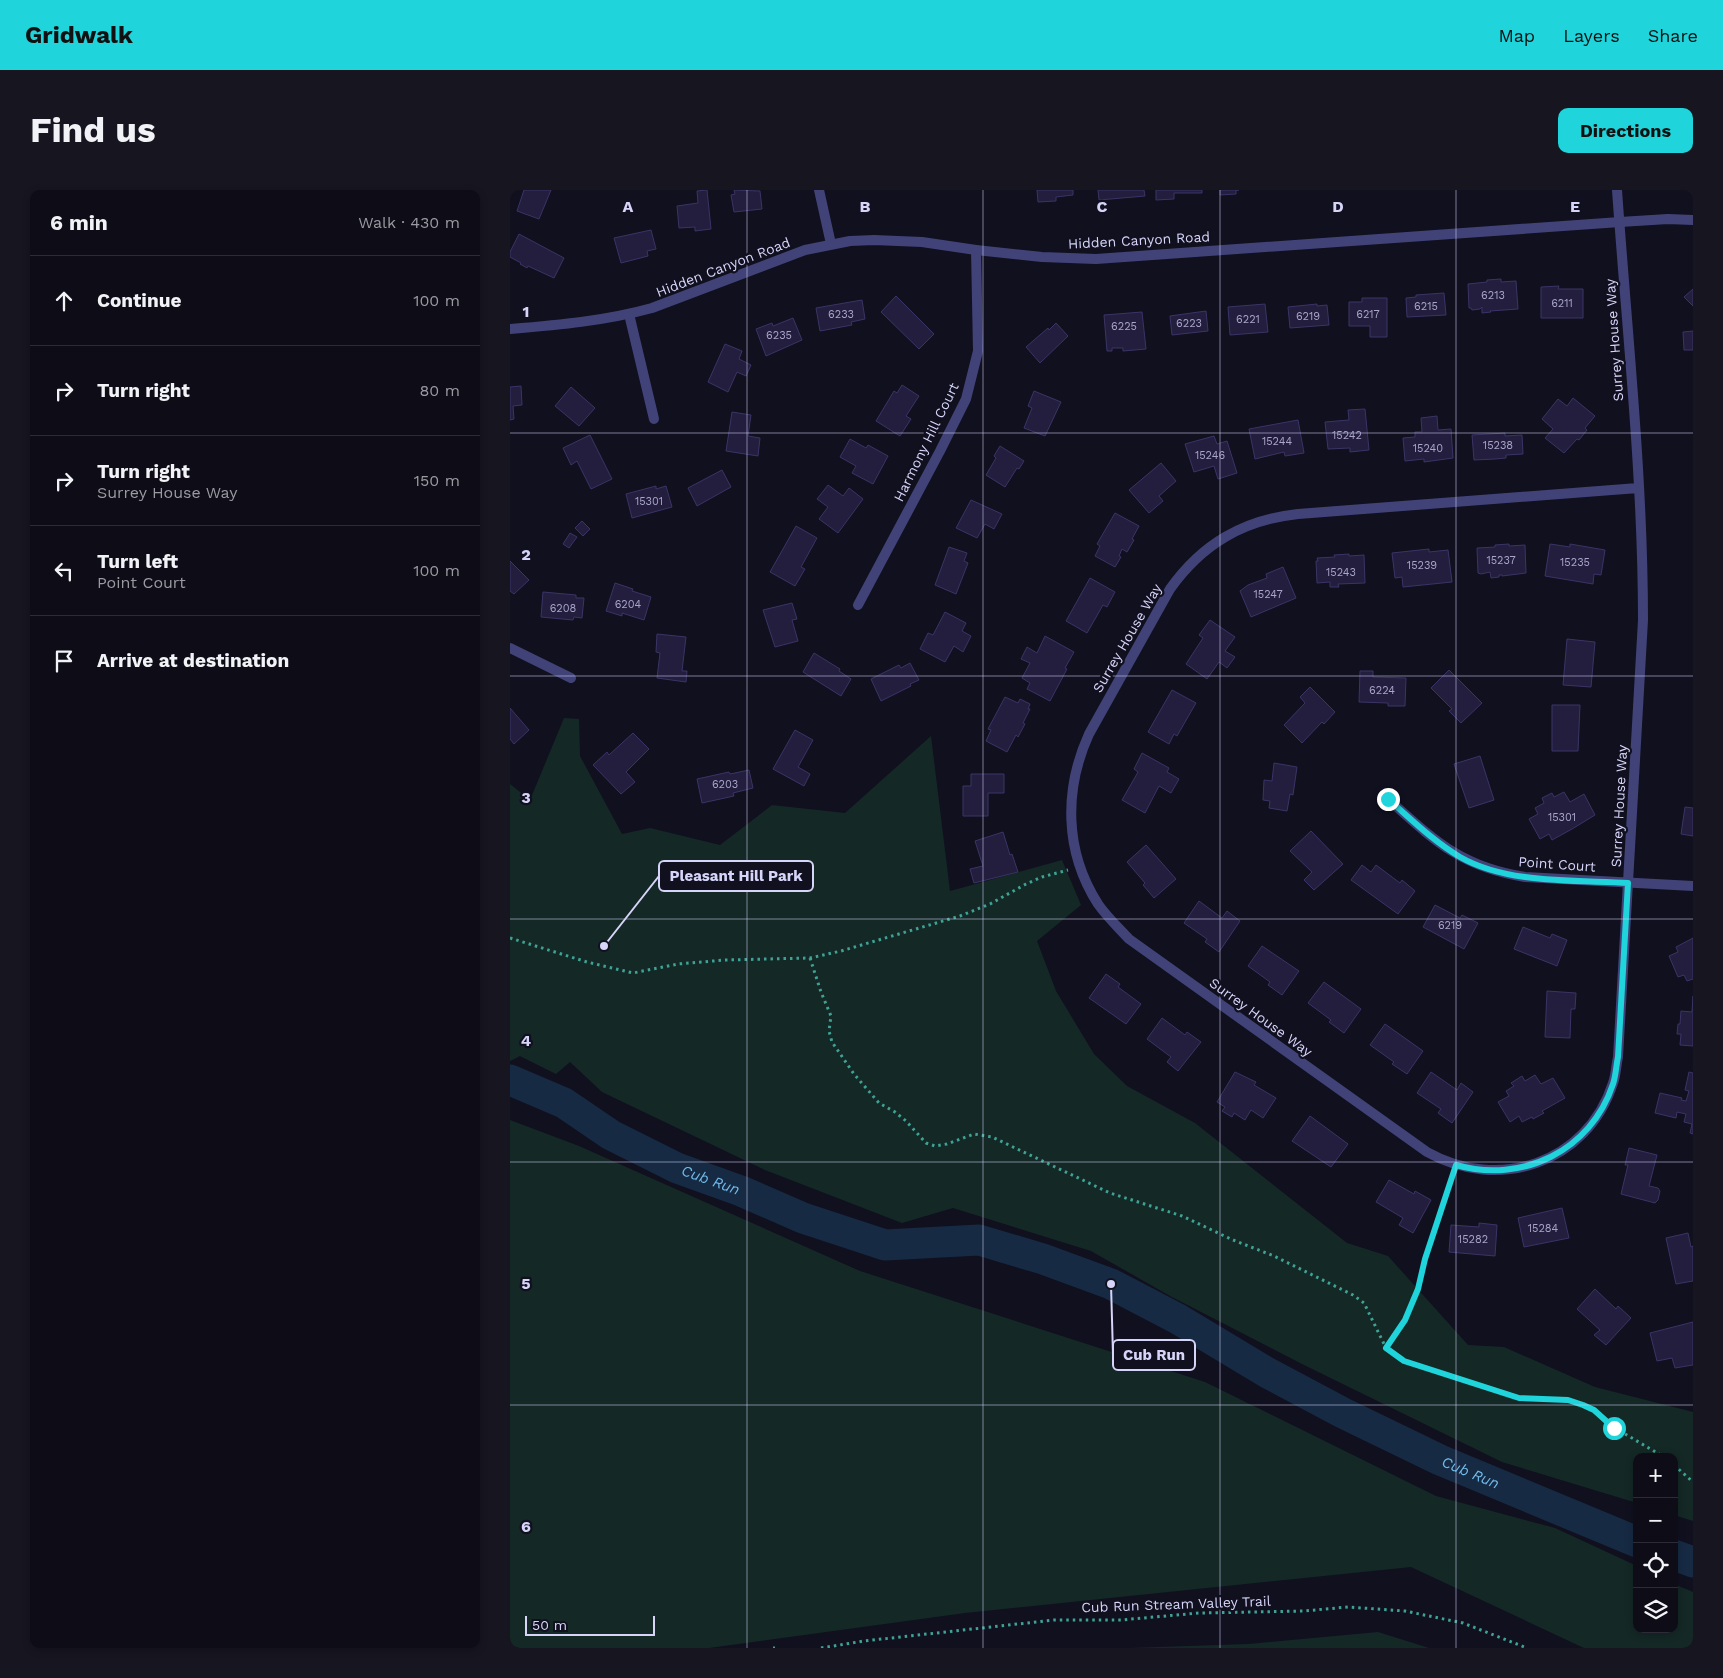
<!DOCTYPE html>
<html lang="en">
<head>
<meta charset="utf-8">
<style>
	:root { --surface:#0d0c17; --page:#161520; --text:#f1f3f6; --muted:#9a9ba1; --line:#2d2c36; --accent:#1fd4da }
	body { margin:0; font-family:"Work Sans",sans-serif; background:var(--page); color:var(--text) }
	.controls { position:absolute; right:15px; bottom:15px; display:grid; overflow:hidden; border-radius:10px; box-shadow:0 2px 8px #0003 }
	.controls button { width:45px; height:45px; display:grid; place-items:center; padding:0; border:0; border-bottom:1px solid var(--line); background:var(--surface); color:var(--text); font:25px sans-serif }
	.scale { position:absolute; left:15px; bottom:12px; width:130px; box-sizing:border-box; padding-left:5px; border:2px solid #d6d4f9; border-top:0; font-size:14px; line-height:18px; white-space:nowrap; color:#d6d4f9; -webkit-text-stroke:4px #11101f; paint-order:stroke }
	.stop { position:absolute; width:15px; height:15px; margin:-11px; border:4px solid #1fd4da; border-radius:50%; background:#fff }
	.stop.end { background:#1fd4da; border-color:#fff; box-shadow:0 1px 5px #0008 }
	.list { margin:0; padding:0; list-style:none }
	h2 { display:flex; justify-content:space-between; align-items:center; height:65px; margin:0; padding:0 20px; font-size:21px }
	h2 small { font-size:16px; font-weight:400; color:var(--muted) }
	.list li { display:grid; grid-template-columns:32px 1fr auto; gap:15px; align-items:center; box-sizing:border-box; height:90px; padding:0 20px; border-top:1px solid var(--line) }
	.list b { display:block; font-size:19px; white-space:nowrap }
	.list p { margin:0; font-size:16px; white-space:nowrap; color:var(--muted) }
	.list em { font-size:16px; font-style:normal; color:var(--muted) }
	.icon { flex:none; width:28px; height:28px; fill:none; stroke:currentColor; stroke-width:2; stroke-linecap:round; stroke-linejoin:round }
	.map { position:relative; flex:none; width:1183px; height:1458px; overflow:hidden; border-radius:10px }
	header { display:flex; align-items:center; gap:30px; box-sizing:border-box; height:70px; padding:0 25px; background:var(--accent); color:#111 }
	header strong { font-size:24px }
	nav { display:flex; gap:28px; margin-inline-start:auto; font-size:18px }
	.intro { display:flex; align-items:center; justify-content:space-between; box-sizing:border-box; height:120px; padding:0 30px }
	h1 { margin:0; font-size:35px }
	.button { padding:12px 22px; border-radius:10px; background:var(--accent); color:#111; font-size:18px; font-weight:700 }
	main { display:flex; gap:30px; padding:0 30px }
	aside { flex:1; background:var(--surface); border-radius:10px; box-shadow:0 2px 8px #0003 }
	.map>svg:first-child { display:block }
</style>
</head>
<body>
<header>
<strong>Gridwalk</strong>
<nav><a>Map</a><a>Layers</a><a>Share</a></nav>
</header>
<div class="intro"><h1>Find us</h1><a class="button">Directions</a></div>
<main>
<aside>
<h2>6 min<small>Walk · 430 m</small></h2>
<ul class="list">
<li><svg class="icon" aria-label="ahead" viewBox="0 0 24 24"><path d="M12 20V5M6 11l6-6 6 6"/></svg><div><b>Continue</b></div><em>100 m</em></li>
<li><svg class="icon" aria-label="right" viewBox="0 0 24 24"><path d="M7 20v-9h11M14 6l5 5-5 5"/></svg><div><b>Turn right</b></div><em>80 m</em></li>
<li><svg class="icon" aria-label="right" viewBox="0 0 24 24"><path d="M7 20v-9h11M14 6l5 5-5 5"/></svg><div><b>Turn right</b><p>Surrey House Way</p></div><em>150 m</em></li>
<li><svg class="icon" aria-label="left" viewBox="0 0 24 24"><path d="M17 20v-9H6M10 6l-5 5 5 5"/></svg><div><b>Turn left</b><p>Point Court</p></div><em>100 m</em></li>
<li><svg class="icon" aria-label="arrive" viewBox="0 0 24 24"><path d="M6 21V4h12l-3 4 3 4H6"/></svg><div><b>Arrive at destination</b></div></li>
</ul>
</aside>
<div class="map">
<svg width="1183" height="1458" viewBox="0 0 1183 1458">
	<rect width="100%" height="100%" fill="#11101f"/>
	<g fill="#142826">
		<path d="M54,528L69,529L70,566L112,644L140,638L210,655L262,615L335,623L421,546L440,701L552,670L571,715L527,751L546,801L584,864L617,896L685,933L837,1053L878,1066L958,1155L994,1157L1085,1197L1183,1222V1331L1164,1325V1267H1127V1313L992,1272L792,1174L660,1106L581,1061L443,1018L392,1033L255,980L92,902L60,872L46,884L10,866L0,871V594L20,610Z"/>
		<path d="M0,930L69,956L350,1081L695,1192L926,1306L1045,1338L1127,1376V1439H1164V1394L1183,1402V1458H1074L901,1377L455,1423L199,1458H0Z"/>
		<path d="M868,1442L919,1458H619L738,1454Z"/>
	</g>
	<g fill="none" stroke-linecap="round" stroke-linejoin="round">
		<g stroke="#162a43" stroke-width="31">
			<path id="s1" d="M0,890L54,913L101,945L167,978L231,1001L293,1028L375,1055L469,1050L533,1069L601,1094L668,1129L756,1182L833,1223L930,1270L1127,1352"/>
			<path d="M1164,1365L1183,1372"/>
		</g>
	</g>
	<g fill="#231e3e" stroke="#3a3466">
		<path d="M14,0H41L29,29L7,21Z"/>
		<path d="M197,0L201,39L185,41V37L169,38L167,16L188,13L187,1Z"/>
		<path d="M224,0L250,1L252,19L224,22L221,5L225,4Z"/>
		<path d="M527,0H563V5L546,7V11L528,12Z"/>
		<path d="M588,0H634L635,6L589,10Z"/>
		<path d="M646,0H692V3H664V9L646,10Z"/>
		<path d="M710,0H729H726V4L710,5Z"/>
		<path d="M141,40L146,59L137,61L138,66L111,73L104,48Z"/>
		<path d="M9,44L54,68L44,88L18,76L17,78L10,74L11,73L0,67V62Z"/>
		<path d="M991,89V92L1006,91L1008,119L980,121L981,122L972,123V117L970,119L962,120L961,118H959L958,94L977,92V90Z"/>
		<path d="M1049,96L1048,99H1073V128H1031V97Z"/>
		<path d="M1183,99V116L1174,107Z"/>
		<path d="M934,103L936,125L897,127L896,108L906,107V105Z"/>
		<path d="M386,106L424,144L409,159L371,122Z"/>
		<path d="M852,108H877V147H860V136H839V112H852Z"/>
		<path d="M352,110L355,129L341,132L342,135L310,141L306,118Z"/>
		<path d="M755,114L758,142L720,145L718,117Z"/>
		<path d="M807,114V116L817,115L819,135L780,138L778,117Z"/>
		<path d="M696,121L698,141L662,145L660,126Z"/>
		<path d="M632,122L636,159L613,161V158H602V161H597L594,125Z"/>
		<path d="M283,128L292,150L256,166L246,139L262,133L263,136Z"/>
		<path d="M546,133L558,146L530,173L516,157L538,138L539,140Z"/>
		<path d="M1183,141V160H1174L1173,142Z"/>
		<path d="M215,154L232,161L229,169L241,175L236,186L227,182L218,202L198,192Z"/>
		<path d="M392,195L409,206L396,226L401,229L390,246L366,231L384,201L387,203Z"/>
		<path d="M11,196L12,215L3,216L4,229L0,230V197Z"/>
		<path d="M61,197L85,218L69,236L45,216Z"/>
		<path d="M524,201L551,212L535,246L514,238L522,218L518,216Z"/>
		<path d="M1063,208L1085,226L1075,238L1077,240L1069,250L1067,249L1054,263L1035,248L1043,239L1032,229L1048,209L1057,216Z"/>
		<path d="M855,219L859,260L840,262V258L818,259L815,232L839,230L838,220Z"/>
		<path d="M222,222L241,225L238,246L250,248L248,266L216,261Z"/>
		<path d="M927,226L928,240L941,239L943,268L914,272V269L895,271L893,248L905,247V242H912L911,228Z"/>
		<path d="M788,230L794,263L775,266L774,262L745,269L739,239Z"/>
		<path d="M995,243V246L1012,245L1013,264L996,265V268L985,269L964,270L962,245Z"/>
		<path d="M80,245L102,289L81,299L67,271L61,275L53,258Z"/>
		<path d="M704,246L707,254L717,251L727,283L708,289L704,276L684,282L675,254Z"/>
		<path d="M340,249L356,258L358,255L378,266L363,294L342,283L346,276L330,267Z"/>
		<path d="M490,256L514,271L509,279L507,278L495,297L476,285L486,268L484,266Z"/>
		<path d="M651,273L666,291L649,306L653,311L639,323L619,300Z"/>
		<path d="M212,280L221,297L187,316L178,298Z"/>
		<path d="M318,295L333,306L339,298L353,309L328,343L309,329L318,317L307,309Z"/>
		<path d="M146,296V299L156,296L162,317L122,328L116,304Z"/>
		<path d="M461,310L492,324L484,339L475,334L467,348L446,338Z"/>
		<path d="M605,323L629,336L622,349L624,350L617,362L612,359L609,366L611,367L605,377L585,366L590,356L587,354Z"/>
		<path d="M72,331L80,339L73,346L65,338Z"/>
		<path d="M286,336L307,348L291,377L295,379L285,396L260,382Z"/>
		<path d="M60,343L67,347L59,358L53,354Z"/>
		<path d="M999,354V356L1015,355L1016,383L992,386V385H989V387L981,388L980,382L971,384L968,383L967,358L985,357V355Z"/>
		<path d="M1040,354L1060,357V354L1095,360L1091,385L1084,384L1083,394L1035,386Z"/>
		<path d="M439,357L457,363L454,371L458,373L446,404L425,395Z"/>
		<path d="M919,359V362L938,360L942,392L893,397L892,387L885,388L882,363Z"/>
		<path d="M839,364V366L854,365L855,393L828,394L829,397H820V392L807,393L806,371H808L807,368L825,367L824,365Z"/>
		<path d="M0,371L19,390L4,404L0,401Z"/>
		<path d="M773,377L786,408L741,427L730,401L738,395L757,388L756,384Z"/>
		<path d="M580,388L605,402L597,417L593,415L577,443L556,431Z"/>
		<path d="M105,393L123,399L122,401L141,407L134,430L112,423V426L96,421Z"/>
		<path d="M33,402L66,405V408H74L72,428L64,427L63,430L31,427Z"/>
		<path d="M282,413L287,429L282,430L288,451L265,457L253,420Z"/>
		<path d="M435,422L456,433L452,441L461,446L453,462L444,456L435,472L410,459L418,443L423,445Z"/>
		<path d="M700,430L725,447L715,461L725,467L717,478L709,472L697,489L676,474L693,448L689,445Z"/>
		<path d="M147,444L176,447L172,481H177L176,492L147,488L150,463L146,462Z"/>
		<path d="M535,446L564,462L555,478L557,479L540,511L517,499L520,493L512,488L520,473L511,469L517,457L527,463Z"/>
		<path d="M1057,449L1085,452L1081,497L1053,495Z"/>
		<path d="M304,463L330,479L329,481L341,489L331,506L293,482Z"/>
		<path d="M400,473L409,490L400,494L401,496L371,511L361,489L389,475L391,478Z"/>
		<path d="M939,480L972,513L951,533L939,521L942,519L921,498Z"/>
		<path d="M850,481H863V487L896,488L895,516H878V513L849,512Z"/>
		<path d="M800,497L825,522L814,534L812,532L792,553L774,535L795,513L790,507Z"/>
		<path d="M662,500L686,513L667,546L664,544L659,554L638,542Z"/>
		<path d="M495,507L508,513L510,509L520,514L518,519H520L513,533L515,534L508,547L506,545L497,562L476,551L481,540L478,539Z"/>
		<path d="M1042,515H1070L1068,561H1042Z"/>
		<path d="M0,518L19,540L4,554L0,549Z"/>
		<path d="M285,540L303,550L288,577L300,584L294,596L263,579Z"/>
		<path d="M123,543L139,559L116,582L125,592L111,604L83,575L97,562L99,565Z"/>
		<path d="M632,563L659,578L657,582L669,589L661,603L649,596L635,623L612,610L628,582L624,579Z"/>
		<path d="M970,566L984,610L959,618L944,574Z"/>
		<path d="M764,573L787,577L783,605L780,604L777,621L759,618L760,611L753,610L754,590L762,591Z"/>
		<path d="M239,580L243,598L223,603L224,606L192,613L187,589L219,582L220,584Z"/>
		<path d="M461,584H494V603H478V626H453V596H461Z"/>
		<path d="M1054,602L1060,612L1074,604L1085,625L1062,639L1042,650L1039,644L1030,649L1019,629L1028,624L1025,618L1034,613L1032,608L1042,603L1044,607Z"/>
		<path d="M1175,617L1183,618V646L1171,644Z"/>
		<path d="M801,641L833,674L804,700L794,690L802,682L780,661Z"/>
		<path d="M493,642L500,665L502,664L508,682L464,693L460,679L473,676L465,651Z"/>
		<path d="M636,655L666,689L644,708L633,695L635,693L617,672Z"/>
		<path d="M852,675L861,682L866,675L890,693L892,690L905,701L888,724L841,690Z"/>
		<path d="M689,711L712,728L717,721L730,731L709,762L695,752L697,749L674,733Z"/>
		<path d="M925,715L950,728L952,725L968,733L954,759L913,737Z"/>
		<path d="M1013,737L1040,748L1042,744L1057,750L1047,776L1004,759Z"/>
		<path d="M1183,748V789L1177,791L1174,785L1168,787L1159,766L1168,762L1166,757Z"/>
		<path d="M752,756L789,781L772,805L758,795L760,792L738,776Z"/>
		<path d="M596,784L610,794L608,797L631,814L616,834L579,808Z"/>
		<path d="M814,792L851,819L834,843L819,832L821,830L798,813Z"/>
		<path d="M1037,801L1066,803L1065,819H1061L1060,848L1035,847Z"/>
		<path d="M1183,806V856L1170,855L1171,844H1167L1168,834H1170L1171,821L1182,822Z"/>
		<path d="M652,828L675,845L677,842L691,852L668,881L657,872L661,867L637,849Z"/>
		<path d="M875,834L913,861L897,884L882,874L884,872L860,855Z"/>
		<path d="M725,882L746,892L744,895L766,908L753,928L741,920L735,930L724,923L722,927L712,921L715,917L707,912Z"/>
		<path d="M921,882L947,900L951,893L963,902L942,933L928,923L931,919L907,903Z"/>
		<path d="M1179,882L1183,883V944L1180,943L1182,934L1174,932L1176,924L1167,922L1166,928L1145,923L1150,903L1172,908L1171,910L1176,911L1179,901L1175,900Z"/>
		<path d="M1025,885L1031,894L1043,888L1055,908L1032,921L1034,923L1023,929L1022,927L1012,932L1009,926L1000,932L988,912L999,906L996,901L1004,896L1001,893L1012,886L1015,891Z"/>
		<path d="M800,926L838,954L821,977L782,951Z"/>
		<path d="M1119,958L1147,965L1139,996L1148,998L1150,1001L1148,1010L1145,1013L1111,1004L1118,975H1115Z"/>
		<path d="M879,990L904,1004L905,1001L921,1010L903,1043L889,1035L893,1028L866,1012Z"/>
		<path d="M1052,1018L1059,1048L1014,1057L1008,1028Z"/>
		<path d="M969,1033L987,1035L985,1066L939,1062L941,1035L969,1037Z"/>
		<path d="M1178,1043L1181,1057L1183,1056V1091L1166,1094L1156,1048Z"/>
		<path d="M1085,1099L1106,1119L1108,1116L1121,1128L1096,1155L1084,1145L1090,1140L1067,1119Z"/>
		<path d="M1183,1132V1175L1165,1178L1162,1168L1147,1171L1140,1143Z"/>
	</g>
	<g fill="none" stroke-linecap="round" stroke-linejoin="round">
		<g stroke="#3ea396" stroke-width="3" stroke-dasharray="2.5 4" stroke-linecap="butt">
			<path d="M0,748L77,772L123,783L168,774L215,770L300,768L331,761L450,726L480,714L516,694L532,687L558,680"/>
			<path d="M300,768L311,802L321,826L319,841L322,852L344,884L369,913L385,922L396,931L416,953L425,956L437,954L464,944L482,947L600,1003L672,1026L723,1050L764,1066L843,1105L854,1113L876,1158L894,1171L1009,1208L1058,1211L1073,1215L1085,1220L1105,1238L1154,1267"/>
			<path d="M876,1158L895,1130L908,1099L915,1069L942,987"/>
			<path d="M1164,1275L1183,1292"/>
			<path d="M263,1458H265"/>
			<path d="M311,1458L354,1451L544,1430H611L689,1423L794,1421L838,1417L895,1421L953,1433L1017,1458"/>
		</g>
		<g stroke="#414378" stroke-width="10">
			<path d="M309,0L321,54"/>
			<path d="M1107,0C1117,143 1133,287 1133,430L1108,867C1106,876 1106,885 1103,893C1077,974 988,1002 917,962L619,749C608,737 597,727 588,714C554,661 554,599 579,544L660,399C692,354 733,330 788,324L1128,298"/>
			<path d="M119,124L144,229"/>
			<path d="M0,139C48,135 95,131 142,118L295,60L340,51L364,50L412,52L466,60L532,67L586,69L1110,32L1158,29L1183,30"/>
			<path d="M348,415L430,261L456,209L468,161L466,60"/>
			<path d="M0,458L61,488"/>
			<path d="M878,609C925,651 951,677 1015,687L1183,696"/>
		</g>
	</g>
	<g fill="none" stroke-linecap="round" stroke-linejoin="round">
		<path stroke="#1fd4da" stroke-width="6" d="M878,609C901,629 923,651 950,667C997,694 1065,690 1118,693L1108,867C1106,876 1106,885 1103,894C1081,961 1012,994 946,975L915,1069L908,1099L895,1130L876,1158L894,1171L1009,1208L1058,1210L1073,1215L1084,1220L1104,1238"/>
	</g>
	<path fill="none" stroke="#d6d4f9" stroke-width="1" stroke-opacity="0.55" d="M237,0V1458M473,0V1458M710,0V1458M946,0V1458M0,243H1183M0,486H1183M0,729H1183M0,972H1183M0,1215H1183"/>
	<g text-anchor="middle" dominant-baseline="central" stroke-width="4.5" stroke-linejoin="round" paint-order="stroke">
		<g font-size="11" fill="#a9a6ca">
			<text x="983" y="105">6213</text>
			<text x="1052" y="113">6211</text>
			<text x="916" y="116">6215</text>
			<text x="331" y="124">6233</text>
			<text x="858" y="124">6217</text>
			<text x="798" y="126">6219</text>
			<text x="738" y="129">6221</text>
			<text x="679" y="133">6223</text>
			<text x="614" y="136">6225</text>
			<text x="269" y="145">6235</text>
			<text x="837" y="245">15242</text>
			<text x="767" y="251">15244</text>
			<text x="988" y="255">15238</text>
			<text x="918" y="258">15240</text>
			<text x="700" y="265">15246</text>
			<text x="139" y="311">15301</text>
			<text x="991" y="370">15237</text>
			<text x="1065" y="372">15235</text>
			<text x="912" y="375">15239</text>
			<text x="831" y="382">15243</text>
			<text x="758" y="404">15247</text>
			<text x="118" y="414">6204</text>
			<text x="53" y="418">6208</text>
			<text x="872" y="500">6224</text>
			<text x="215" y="594">6203</text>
			<text x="1052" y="627">15301</text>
			<text x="940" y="735">6219</text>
			<text x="1033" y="1038">15284</text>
			<text x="963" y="1049">15282</text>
		</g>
		<g font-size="14" fill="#d6d4f9" stroke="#11101f">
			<text transform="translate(629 50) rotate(-3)">Hidden Canyon Road</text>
			<text transform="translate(213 77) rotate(-21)">Hidden Canyon Road</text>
			<text transform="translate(1104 150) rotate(-94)">Surrey House Way</text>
			<text transform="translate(416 252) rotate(-64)">Harmony Hill Court</text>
			<text transform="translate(617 448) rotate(-60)">Surrey House Way</text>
			<text transform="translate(1109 616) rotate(-87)">Surrey House Way</text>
			<text transform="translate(1047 674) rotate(4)">Point Court</text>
			<text transform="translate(751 827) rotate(36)">Surrey House Way</text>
			<text transform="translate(666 1414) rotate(-2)">Cub Run Stream Valley Trail</text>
		</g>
		<g font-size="15" font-style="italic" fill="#70bbeb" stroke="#11101f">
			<text stroke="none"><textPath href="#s1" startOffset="225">Cub Run</textPath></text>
			<text stroke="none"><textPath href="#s1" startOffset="1051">Cub Run</textPath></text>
		</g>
	</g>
	<g font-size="16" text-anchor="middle" font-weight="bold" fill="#d6d4f9" stroke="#11101f" stroke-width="4.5" stroke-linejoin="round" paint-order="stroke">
		<text x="118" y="22">A</text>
		<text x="355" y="22">B</text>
		<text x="592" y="22">C</text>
		<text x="828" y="22">D</text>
		<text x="1065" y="22">E</text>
		<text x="16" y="127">1</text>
		<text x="16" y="370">2</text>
		<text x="16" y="613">3</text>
		<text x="16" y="856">4</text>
		<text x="16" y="1099">5</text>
		<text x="16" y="1342">6</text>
	</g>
	<path fill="none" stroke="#d6d4f9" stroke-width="2" d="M94 756L149 686M601 1094L603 1165"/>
	<g fill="#d6d4f9" stroke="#11101f" stroke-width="2">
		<circle cx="94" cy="756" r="5"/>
		<circle cx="601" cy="1094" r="5"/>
	</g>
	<g fill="#11101f" stroke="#d6d4f9" stroke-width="2">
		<rect x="149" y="671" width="154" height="30" rx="5"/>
		<rect x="603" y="1150" width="82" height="30" rx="5"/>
	</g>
	<g font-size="15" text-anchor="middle" font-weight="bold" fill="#d6d4f9">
		<text x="226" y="691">Pleasant Hill Park</text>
		<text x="644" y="1170">Cub Run</text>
	</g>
</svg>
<div class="controls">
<button>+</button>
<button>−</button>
<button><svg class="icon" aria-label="locate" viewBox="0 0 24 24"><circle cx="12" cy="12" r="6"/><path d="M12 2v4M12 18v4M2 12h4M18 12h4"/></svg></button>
<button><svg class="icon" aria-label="layers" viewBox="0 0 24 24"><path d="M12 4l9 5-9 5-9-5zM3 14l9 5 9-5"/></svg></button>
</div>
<div class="scale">50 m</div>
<div class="stop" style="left:1104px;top:1238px"></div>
<div class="stop end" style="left:878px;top:609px"></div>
</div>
</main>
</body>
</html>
